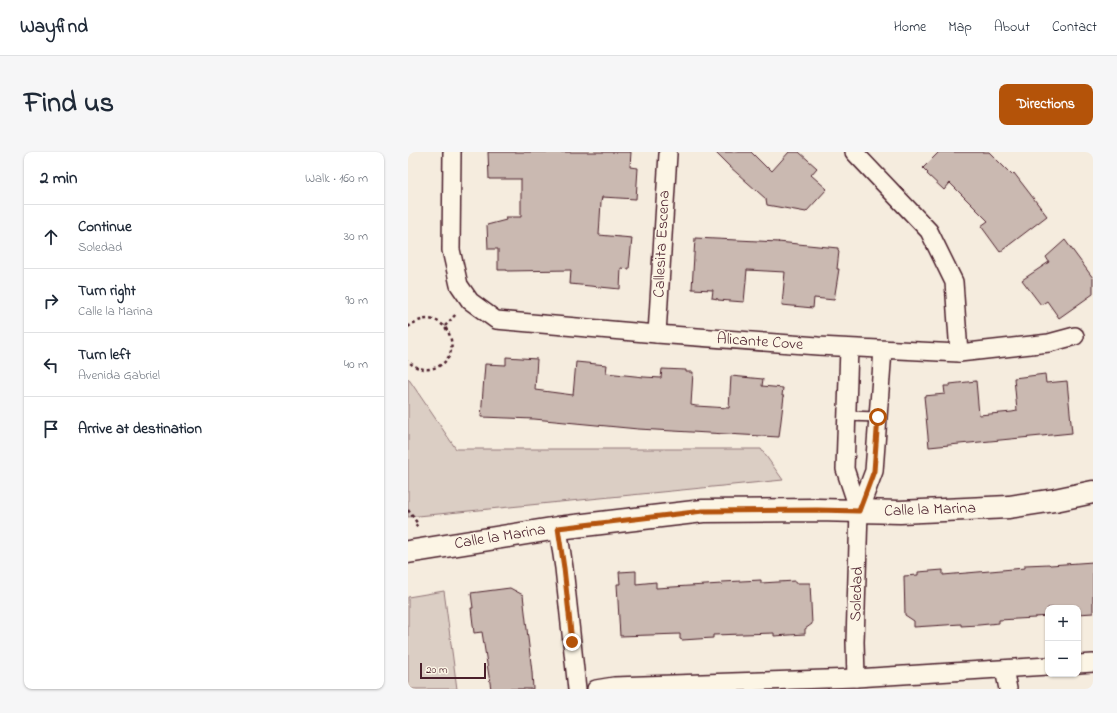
<!DOCTYPE html>
<html lang="en">
<head>
<meta charset="utf-8">
<style>
	:root { --surface:#fff; --page:#f6f6f7; --text:#1f2937; --muted:#747a83; --line:#e0e1e3; --accent:#b45309 }
	body { margin:0; font-family:"Indie Flower",sans-serif; background:var(--page); color:var(--text) }
	.controls { position:absolute; right:12px; bottom:12px; display:grid; overflow:hidden; border-radius:8px; box-shadow:0 1px 3px #0004 }
	.controls button { width:36px; height:36px; display:grid; place-items:center; padding:0; border:0; border-bottom:1px solid var(--line); background:var(--surface); color:var(--text); font:20px sans-serif }
	.scale { position:absolute; left:12px; bottom:10px; width:66px; box-sizing:border-box; padding-left:4px; border:2px solid #4a1f2b; border-top:0; font-size:11px; line-height:14px; white-space:nowrap; color:#4a1f2b; -webkit-text-stroke:3px #fcf5e5; paint-order:stroke }
	.stop { position:absolute; width:12px; height:12px; margin:-9px; border:3px solid #b45309; border-radius:50%; background:#fff }
	.stop.end { background:#b45309; border-color:#fff; box-shadow:0 1px 4px #0008 }
	.list { margin:0; padding:0; list-style:none }
	h2 { display:flex; justify-content:space-between; align-items:center; height:52px; margin:0; padding:0 16px; font-size:17px }
	h2 small { font-size:13px; font-weight:400; color:var(--muted) }
	.list li { display:grid; grid-template-columns:26px 1fr auto; gap:12px; align-items:center; box-sizing:border-box; height:64px; padding:0 16px; border-top:1px solid var(--line) }
	.list b { display:block; font-size:15px; white-space:nowrap }
	.list p { margin:0; font-size:13px; white-space:nowrap; color:var(--muted) }
	.list em { font-size:13px; font-style:normal; color:var(--muted) }
	.icon { flex:none; width:22px; height:22px; fill:none; stroke:currentColor; stroke-width:2; stroke-linecap:round; stroke-linejoin:round }
	.map { position:relative; flex:none; width:685px; height:537px; overflow:hidden; border-radius:8px }
	header { display:flex; align-items:center; gap:24px; box-sizing:border-box; height:56px; padding:0 20px; background:var(--surface); border-bottom:1px solid var(--line) }
	header strong { font-size:19px }
	nav { display:flex; gap:22px; margin-inline-start:auto; font-size:14px }
	.intro { display:flex; align-items:center; justify-content:space-between; box-sizing:border-box; height:96px; padding:0 24px }
	h1 { margin:0; font-size:28px }
	.button { padding:10px 18px; border-radius:8px; background:var(--accent); color:#fff; font-size:14px; font-weight:700 }
	main { display:flex; gap:24px; padding:0 24px }
	aside { flex:1; background:var(--surface); border-radius:8px; box-shadow:0 1px 3px #0004 }
	.map>svg:first-child { display:block }
</style>
</head>
<body>
<header>
<strong>Wayfind</strong>
<nav><a>Home</a><a>Map</a><a>About</a><a>Contact</a></nav>
</header>
<div class="intro"><h1>Find us</h1><a class="button">Directions</a></div>
<main>
<aside>
<h2>2 min<small>Walk · 160 m</small></h2>
<ul class="list">
<li><svg class="icon" aria-label="ahead" viewBox="0 0 24 24"><path d="M12 20V5M6 11l6-6 6 6"/></svg><div><b>Continue</b><p>Soledad</p></div><em>30 m</em></li>
<li><svg class="icon" aria-label="right" viewBox="0 0 24 24"><path d="M7 20v-9h11M14 6l5 5-5 5"/></svg><div><b>Turn right</b><p>Calle la Marina</p></div><em>90 m</em></li>
<li><svg class="icon" aria-label="left" viewBox="0 0 24 24"><path d="M17 20v-9H6M10 6l-5 5 5 5"/></svg><div><b>Turn left</b><p>Avenida Gabriel</p></div><em>40 m</em></li>
<li><svg class="icon" aria-label="arrive" viewBox="0 0 24 24"><path d="M6 21V4h12l-3 4 3 4H6"/></svg><div><b>Arrive at destination</b></div></li>
</ul>
</aside>
<div class="map">
<svg width="685" height="537" viewBox="0 0 685 537">
	<rect width="100%" height="100%" fill="#f5ecde"/>
	<filter id="ink" filterUnits="userSpaceOnUse"><feTurbulence type="fractalNoise" baseFrequency=".025" numOctaves="2"/><feDisplacementMap in="SourceGraphic" scale="8" xChannelSelector="R" yChannelSelector="G"/><feConvolveMatrix kernelMatrix="1 2 1 2 8 2 1 2 1" color-interpolation-filters="sRGB"/></filter>
	<g filter="url(#ink)">
		<g fill="#dbcec4" stroke="#927678">
			<path d="M0,226L48,297H353L375,328L0,365Z"/>
			<path d="M36,439L49,537H0V445Z"/>
		</g>
		<g fill="#cab9b1" stroke="#4a1f2b">
			<path d="M80,0H223L222,15L230,16L228,47L194,45L193,50L191,83L224,86L221,117L213,116L212,137L162,132L163,118L99,119V118H90V97H80L79,73L98,68L97,65H113V27H81Z"/>
			<path d="M307,0H343L359,16L360,15L364,19L381,0H391L409,16L403,23L419,37L398,60L359,53L358,47L321,14Z"/>
			<path d="M531,0H581L604,23L606,21L639,64L592,100L573,74L580,69L542,31L536,38L519,22L520,21L515,16Z"/>
			<path d="M287,86L371,90H370L430,96V98L431,99L429,117H431L426,148L406,146L405,156L374,153L377,120L339,118L336,150L310,148V147L304,146L305,138L284,137Z"/>
			<path d="M657,88L685,126V142L651,166L639,149L633,153L614,128L641,110L638,105Z"/>
			<path d="M98,205L129,207L127,238L165,243L168,210L199,213L198,221L236,225L253,226L254,217L278,218V220H285L283,253L288,254L321,256L323,224L355,227L354,234L375,236L374,244H376L371,285L230,277L126,267L73,265L77,212L98,213Z"/>
			<path d="M637,222L638,231L659,229L664,281L521,295L516,244L537,242L536,234H542V232L568,229L571,263L604,260L609,259L606,226Z"/>
			<path d="M685,410V461L670,462V456H640V464L627,465V466L591,468V471L571,473L553,474V472L506,475V469L497,463L496,424L510,423V420L535,418V423L617,416V413L641,412L642,413Z"/>
			<path d="M228,419V432L248,430V436L314,432V430L353,428V431L387,429V431H402L404,472L397,477V482L366,484V481L305,483V486L274,488L272,487V482L212,484L209,432H212L211,420Z"/>
			<path d="M102,436L115,443L124,520L125,537H83L74,480L66,481L63,456H65L63,441Z"/>
		</g>
		<g fill="none" stroke-linecap="round" stroke-linejoin="round">
			<g stroke="#4a1f2b" stroke-width="12">
				<path id="lane" d="M439,264L470,265"/>
			</g>
			<g stroke="#4a1f2b" stroke-width="20">
				<g id="street">
					<path d="M44,0L43,98L51,133L62,149L88,168L249,182L410,194L551,201L641,191L667,184"/>
					<path d="M446,0L521,79L546,130L551,201"/>
					<path d="M249,182L260,2"/>
					<path d="M441,196L437,317L451,359"/>
					<path d="M150,376L156,416L169,537"/>
					<path d="M670,512L685,511"/>
					<path d="M596,517L600,537"/>
					<path d="M448,526L447,490L451,359L466,319L475,198"/>
					<path d="M188,537L206,534L448,526L640,514"/>
				</g>
			</g>
			<g stroke="#4a1f2b" stroke-width="25">
				<path id="secondary" d="M0,400L150,376L295,359L409,358L492,360L601,355L647,348L685,340"/>
			</g>
			<g stroke="#4a1f2b" stroke-width="2.5" stroke-dasharray="3 3" stroke-linecap="butt">
				<path d="M37,174L49,161"/>
				<path d="M0,175C38,145 64,209 22,217C13,218 6,215 0,209"/>
				<path d="M0,358L10,372L5,376"/>
			</g>
			<use href="#lane" stroke="#fcf5e5" stroke-width="9"/>
			<use href="#street" stroke="#fcf5e5" stroke-width="17"/>
			<use href="#secondary" stroke="#fcf5e5" stroke-width="22"/>
		</g>
	</g>
	<g fill="none" stroke-linecap="round" stroke-linejoin="round" filter="url(#ink)">
		<path stroke="#b45309" stroke-width="5" d="M164,490L156,416L150,376L295,359L409,358L451,359L466,319L470,265"/>
	</g>
	<g text-anchor="middle" dominant-baseline="central" stroke-width="3" stroke-linejoin="round" paint-order="stroke">
		<g font-size="16" fill="#4a1f2b" stroke="#fcf5e5">
			<text transform="translate(254 92) rotate(-87)">Callesita Escena</text>
			<text transform="translate(352 190) rotate(4)">Alicante Cove</text>
			<text transform="translate(522 358) rotate(-2)">Calle la Marina</text>
			<text transform="translate(92 385) rotate(-9)">Calle la Marina</text>
			<text transform="translate(449 442) rotate(-88)">Soledad</text>
		</g>
	</g>
</svg>
<div class="controls">
<button>+</button>
<button>−</button>
</div>
<div class="scale">20 m</div>
<div class="stop" style="left:470px;top:265px"></div>
<div class="stop end" style="left:164px;top:490px"></div>
</div>
</main>
</body>
</html>
